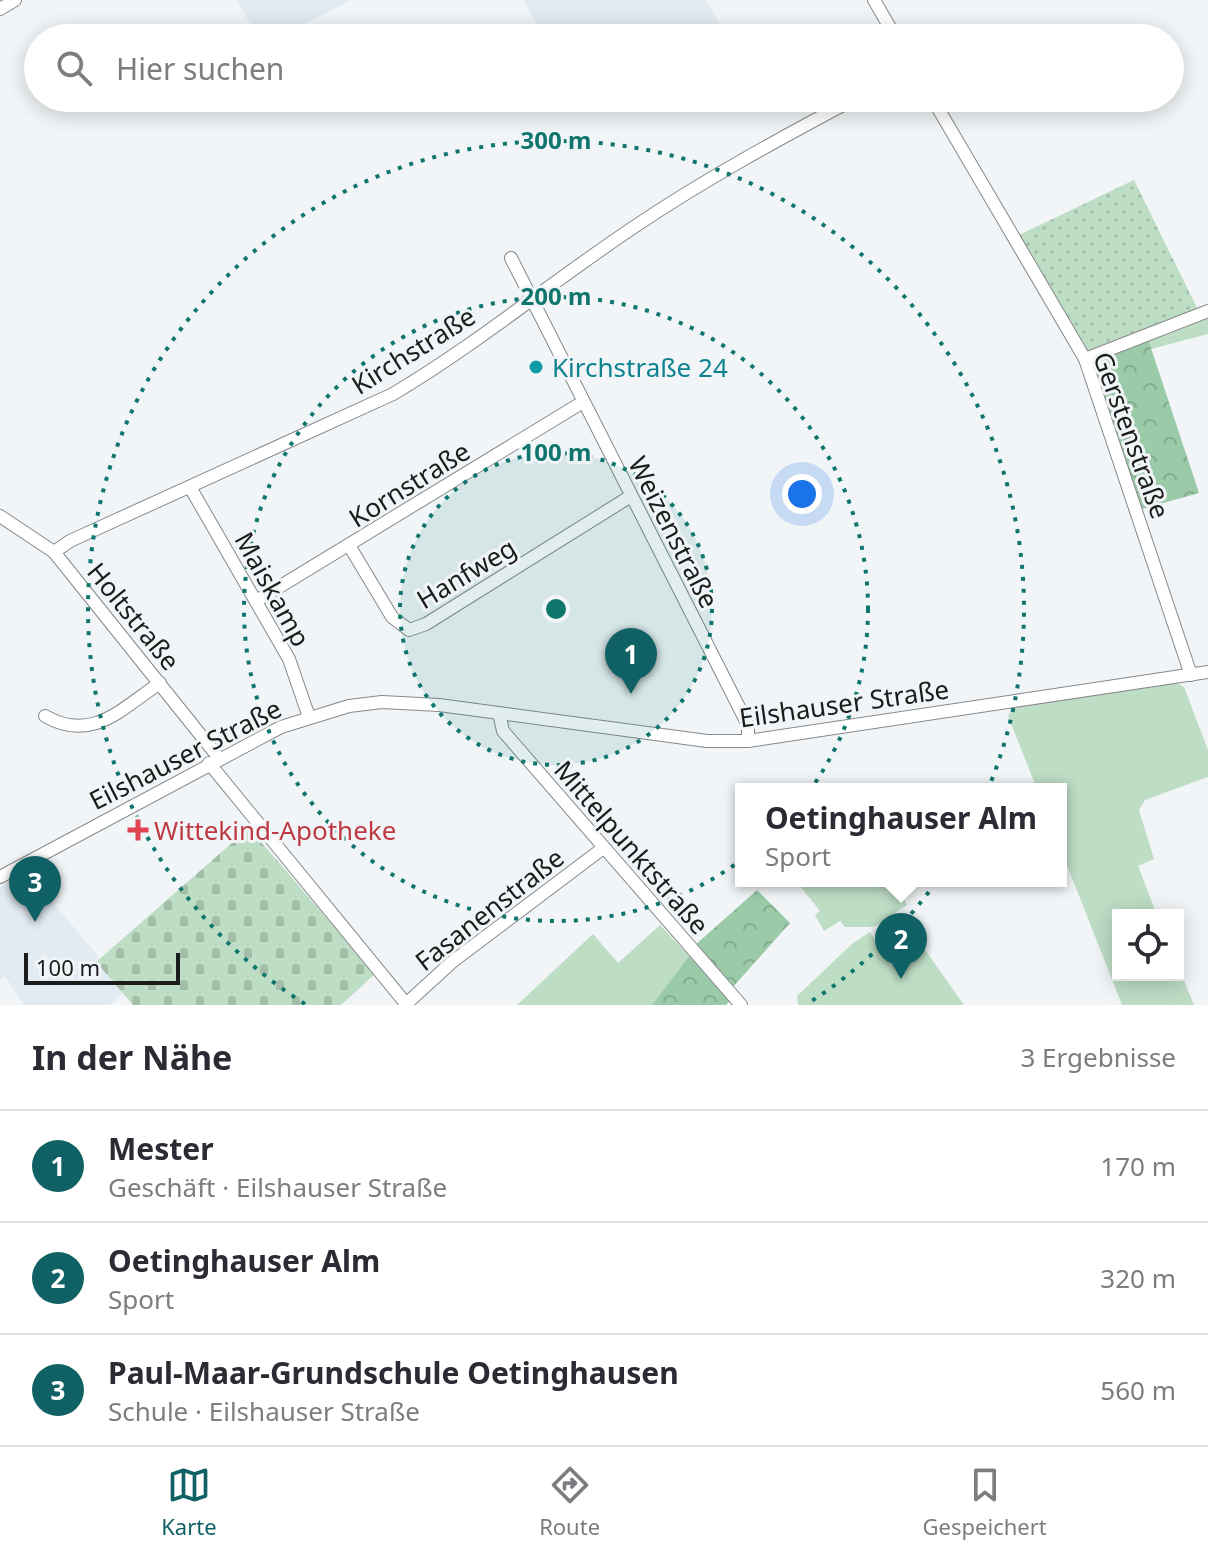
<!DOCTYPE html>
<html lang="de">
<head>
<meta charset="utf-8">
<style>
	:root { --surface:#fff; --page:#f7f7f7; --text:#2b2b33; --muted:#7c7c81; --line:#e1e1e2; --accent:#106165 }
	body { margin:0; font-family:"Noto Sans",sans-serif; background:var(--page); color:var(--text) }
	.controls { position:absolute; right:24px; bottom:24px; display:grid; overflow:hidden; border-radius:0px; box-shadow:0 4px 20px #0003 }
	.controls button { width:72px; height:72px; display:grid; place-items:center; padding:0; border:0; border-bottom:2px solid var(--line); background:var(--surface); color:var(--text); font:40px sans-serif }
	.scale { position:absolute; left:24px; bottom:20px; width:156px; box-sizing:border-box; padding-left:8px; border:4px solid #1b1c1c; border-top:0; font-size:22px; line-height:28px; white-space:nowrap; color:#1b1c1c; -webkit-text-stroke:6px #f2f5f7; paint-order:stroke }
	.you { position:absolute; left:802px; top:494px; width:28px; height:28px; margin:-20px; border:6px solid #fff; border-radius:50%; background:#1a73e8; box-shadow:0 0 0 12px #1a73e833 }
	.badge { display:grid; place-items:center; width:52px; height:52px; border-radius:50%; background:var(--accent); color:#fff; font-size:26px; font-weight:700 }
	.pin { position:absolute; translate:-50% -66px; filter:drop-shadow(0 2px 4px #0008) }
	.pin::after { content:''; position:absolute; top:42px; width:28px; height:24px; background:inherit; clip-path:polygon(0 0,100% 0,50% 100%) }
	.popup { position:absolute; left:735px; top:783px; width:332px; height:104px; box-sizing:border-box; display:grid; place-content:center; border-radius:0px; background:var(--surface); filter:drop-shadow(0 2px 6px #0005); font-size:26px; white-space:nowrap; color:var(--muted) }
	.popup b { font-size:30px; color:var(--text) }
	.popup::after { content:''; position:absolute; left:50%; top:100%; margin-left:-16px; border:16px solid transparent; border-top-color:var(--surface) }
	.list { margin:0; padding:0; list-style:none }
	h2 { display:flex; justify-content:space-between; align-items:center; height:104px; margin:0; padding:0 32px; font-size:34px }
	h2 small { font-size:26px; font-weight:400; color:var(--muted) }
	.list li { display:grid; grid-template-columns:52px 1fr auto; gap:24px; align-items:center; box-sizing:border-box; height:112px; padding:0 32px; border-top:2px solid var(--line) }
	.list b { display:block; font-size:30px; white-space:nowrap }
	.list p { margin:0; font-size:26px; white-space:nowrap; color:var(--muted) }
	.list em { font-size:26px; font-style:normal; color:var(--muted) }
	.icon { flex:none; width:44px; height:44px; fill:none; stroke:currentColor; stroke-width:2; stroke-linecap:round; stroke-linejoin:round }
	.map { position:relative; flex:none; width:1208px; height:1005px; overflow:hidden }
	.search { position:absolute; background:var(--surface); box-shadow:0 4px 20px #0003; left:24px; right:24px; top:24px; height:88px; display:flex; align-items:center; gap:20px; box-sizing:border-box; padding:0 28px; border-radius:44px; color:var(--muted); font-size:30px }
	.sheet { height:440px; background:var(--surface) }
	nav { display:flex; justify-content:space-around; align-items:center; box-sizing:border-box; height:112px; border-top:2px solid var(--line); background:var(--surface); font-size:22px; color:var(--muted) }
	nav a { display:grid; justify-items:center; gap:4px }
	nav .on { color:var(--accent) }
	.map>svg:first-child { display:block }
</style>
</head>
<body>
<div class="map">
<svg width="1208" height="1005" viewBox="0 0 1208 1005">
	<defs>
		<pattern id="forest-crowns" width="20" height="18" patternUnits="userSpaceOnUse" patternTransform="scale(2)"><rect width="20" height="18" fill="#9acaa7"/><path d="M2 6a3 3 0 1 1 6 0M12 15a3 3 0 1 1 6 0" fill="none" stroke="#84ad8f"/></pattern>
		<pattern id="cemetery-stones" width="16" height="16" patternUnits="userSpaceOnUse" patternTransform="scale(2)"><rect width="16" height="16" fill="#beddc5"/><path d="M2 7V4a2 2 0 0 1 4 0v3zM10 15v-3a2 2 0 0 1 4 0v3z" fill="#a3bda9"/></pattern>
		<pattern id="garden-dots" width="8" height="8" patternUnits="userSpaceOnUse" patternTransform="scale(2)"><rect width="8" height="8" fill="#beddc5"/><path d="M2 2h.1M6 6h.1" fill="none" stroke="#a3bda9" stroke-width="1.8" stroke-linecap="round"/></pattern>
	</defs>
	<rect width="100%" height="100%" fill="#f2f5f7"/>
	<g fill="#e2ebf2">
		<path d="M237,0H351L277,38H258Z"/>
		<path d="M524,0H706L722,29L705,38H696L690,28L670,38H544Z"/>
		<path d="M28,873L98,956L96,963L123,993L110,1005H24L5,976L0,979V887Z"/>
	</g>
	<g fill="#beddc5">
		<path d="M1208,317V334L1151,349L1148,339Z"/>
		<path d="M1177,683L1184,687L1208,750V777L1145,800L1139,810L1154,859L1138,866L1157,915H1118V975H1178V966L1194,1005H1122L1061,850V789H1037L1008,716L1012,709Z"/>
		<path d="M796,881H895L907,905L874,927H845L840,921L824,931L815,915L820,911Z"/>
		<path d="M660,925L689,956L652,1005H517L593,934L618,963Z"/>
		<path d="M870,932L886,956L916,937L964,1005H798L797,996L853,943Z"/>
	</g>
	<g fill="url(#forest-crowns)">
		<path d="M1148,339L1199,493L1142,509L1093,362Z"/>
		<path d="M757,890L790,923L732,988L693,947Z"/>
		<path d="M689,956L730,1001L726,1005H652Z"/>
	</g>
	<path fill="url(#cemetery-stones)" d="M249,828L375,974L341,1005H133L96,962Z"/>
	<path fill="url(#garden-dots)" d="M1134,180L1198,310L1088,352L1019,235Z"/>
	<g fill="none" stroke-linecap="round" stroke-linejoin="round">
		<g stroke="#86888a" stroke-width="14">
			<g id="minor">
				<path d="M874,0L896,38"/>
				<path d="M0,9L15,0"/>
				<path d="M932,98L1085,359L1191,675"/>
				<path d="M511,258L748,725V741"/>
				<path d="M1085,359L1208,311"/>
				<path d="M190,487L289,659L309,717"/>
				<path d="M0,516L54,552L219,758"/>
				<path d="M350,547L392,617L409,630L426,624L631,496"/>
				<path d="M54,552L70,541L393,394C477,344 553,281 634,227C705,179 781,138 856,98"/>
				<path d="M256,601L583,402"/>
				<path d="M499,713L503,731L741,1005"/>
				<path d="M45,716C92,743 121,709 160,683"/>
				<path d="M209,763L407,1005"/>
				<path d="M0,877L281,727L349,706L382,702L439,705L707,741H748L1208,672"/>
				<path d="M405,1005L452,962L602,849"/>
			</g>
		</g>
		<use href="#minor" stroke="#fff" stroke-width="12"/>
	</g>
	<circle cx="556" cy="609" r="156" fill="#0f766e" fill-opacity=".12"/>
	<g fill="none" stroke="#0f766e" stroke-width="4" stroke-dasharray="4 8">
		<circle cx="556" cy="609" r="156"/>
		<circle cx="556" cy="609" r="312"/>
		<path d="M305 1004A468 468 0 1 1 807 1004"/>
	</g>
	<circle fill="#0f9aa8" stroke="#f2f5f7" stroke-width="3" cx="536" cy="367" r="8"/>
	<path fill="#e0444e" stroke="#f2f5f7" stroke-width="3" d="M134 818h8v8h8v8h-8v8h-8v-8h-8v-8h8z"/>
	<g text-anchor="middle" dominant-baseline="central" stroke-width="6" stroke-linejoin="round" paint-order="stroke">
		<g font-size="26" fill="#1b1c1c" stroke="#f2f5f7">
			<text transform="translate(413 350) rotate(-32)">Kirchstraße</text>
			<text transform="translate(1132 435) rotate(70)">Gerstenstraße</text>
			<text transform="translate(409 484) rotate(-32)">Kornstraße</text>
			<text transform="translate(674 532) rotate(63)">Weizenstraße</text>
			<text transform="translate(466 573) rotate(-31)">Hanfweg</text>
			<text transform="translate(273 589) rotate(61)">Maiskamp</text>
			<text transform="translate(134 616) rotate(51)">Holtstraße</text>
			<text transform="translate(844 703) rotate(-8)">Eilshauser Straße</text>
			<text transform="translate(185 754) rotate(-27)">Eilshauser Straße</text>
			<text transform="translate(632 847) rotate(49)">Mittelpunktstraße</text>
			<text transform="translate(489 909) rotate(-38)">Fasanenstraße</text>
		</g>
		<g font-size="26" fill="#0d838f" stroke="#f2f5f7" text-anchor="start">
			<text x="552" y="367">Kirchstraße 24</text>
		</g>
		<g font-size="26" fill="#be3a42" stroke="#f2f5f7" text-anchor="start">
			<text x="154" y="830">Wittekind-Apotheke</text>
		</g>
	</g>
	<circle cx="556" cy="609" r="12" fill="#0f766e" stroke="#f2f5f7" stroke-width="4"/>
	<g font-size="24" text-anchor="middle" font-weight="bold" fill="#0f766e" stroke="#f2f5f7" stroke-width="6" stroke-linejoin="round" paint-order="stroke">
		<text x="556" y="149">300 m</text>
		<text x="556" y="305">200 m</text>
		<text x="556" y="461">100 m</text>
	</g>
</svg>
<div class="controls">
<button><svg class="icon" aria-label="locate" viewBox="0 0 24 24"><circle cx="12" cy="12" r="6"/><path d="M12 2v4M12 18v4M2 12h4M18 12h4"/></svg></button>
</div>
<div class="scale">100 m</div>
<div class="you"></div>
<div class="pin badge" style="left:631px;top:694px">1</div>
<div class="pin badge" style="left:901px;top:979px">2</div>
<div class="popup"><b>Oetinghauser Alm</b>Sport</div>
<div class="pin badge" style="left:35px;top:922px">3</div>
<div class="search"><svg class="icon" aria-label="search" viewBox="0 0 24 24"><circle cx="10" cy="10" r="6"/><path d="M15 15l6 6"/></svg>Hier suchen</div>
</div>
<section class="sheet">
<h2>In der Nähe<small>3 Ergebnisse</small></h2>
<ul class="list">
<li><span class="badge">1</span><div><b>Mester</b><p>Geschäft · Eilshauser Straße</p></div><em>170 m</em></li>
<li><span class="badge">2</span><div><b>Oetinghauser Alm</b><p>Sport</p></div><em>320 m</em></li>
<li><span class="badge">3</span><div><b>Paul-Maar-Grundschule Oetinghausen</b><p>Schule · Eilshauser Straße</p></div><em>560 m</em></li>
</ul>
</section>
<nav>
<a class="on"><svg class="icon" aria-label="map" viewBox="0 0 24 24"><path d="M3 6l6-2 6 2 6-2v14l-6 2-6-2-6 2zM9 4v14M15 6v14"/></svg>Karte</a>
<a><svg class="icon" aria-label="directions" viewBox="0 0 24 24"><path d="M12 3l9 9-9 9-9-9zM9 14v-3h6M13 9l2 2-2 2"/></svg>Route</a>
<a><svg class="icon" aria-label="saved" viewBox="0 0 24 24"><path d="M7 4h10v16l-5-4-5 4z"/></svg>Gespeichert</a>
</nav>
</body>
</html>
